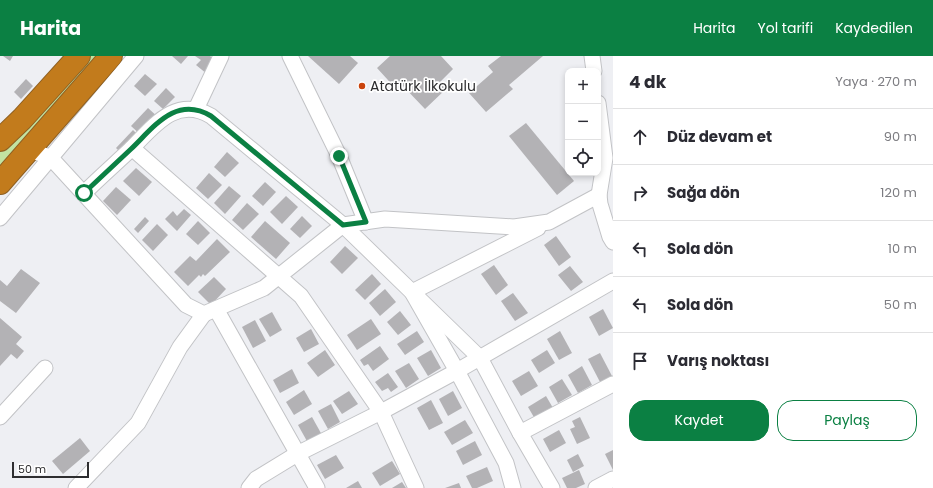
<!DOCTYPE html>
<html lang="tr">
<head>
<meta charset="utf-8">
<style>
	:root { --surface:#fff; --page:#f2f2f3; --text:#2b2b33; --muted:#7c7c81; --line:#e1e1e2; --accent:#0b8043 }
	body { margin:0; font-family:Poppins,sans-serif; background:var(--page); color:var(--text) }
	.controls { position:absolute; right:12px; top:12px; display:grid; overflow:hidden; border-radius:8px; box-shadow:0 2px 6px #0003 }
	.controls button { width:36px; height:36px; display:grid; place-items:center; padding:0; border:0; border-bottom:1px solid var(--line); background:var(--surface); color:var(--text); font:20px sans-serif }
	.scale { position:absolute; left:12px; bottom:10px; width:77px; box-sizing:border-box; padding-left:4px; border:2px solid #2e2e30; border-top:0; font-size:11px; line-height:14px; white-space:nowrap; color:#2e2e30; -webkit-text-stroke:3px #fff; paint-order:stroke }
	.stop { position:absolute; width:12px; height:12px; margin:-9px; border:3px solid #0b8043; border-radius:50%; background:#fff }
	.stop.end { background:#0b8043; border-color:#fff; box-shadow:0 1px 4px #0008 }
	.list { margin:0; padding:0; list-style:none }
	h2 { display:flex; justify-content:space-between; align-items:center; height:52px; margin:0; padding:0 16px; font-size:17px }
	h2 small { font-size:13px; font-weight:400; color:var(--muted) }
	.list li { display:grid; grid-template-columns:26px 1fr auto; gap:12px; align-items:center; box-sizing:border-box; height:56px; padding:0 16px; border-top:1px solid var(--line) }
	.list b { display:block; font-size:15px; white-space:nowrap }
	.list em { font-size:13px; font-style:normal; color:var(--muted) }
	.actions { display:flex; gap:8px; padding:12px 16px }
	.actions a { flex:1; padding:9px 0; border:1px solid var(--accent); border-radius:16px; text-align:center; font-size:14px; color:var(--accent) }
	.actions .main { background:var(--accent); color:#fff }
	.icon { flex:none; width:22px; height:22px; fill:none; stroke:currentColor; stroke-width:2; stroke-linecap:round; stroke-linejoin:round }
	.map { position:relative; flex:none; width:613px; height:432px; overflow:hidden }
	header { display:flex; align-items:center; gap:24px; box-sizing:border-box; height:56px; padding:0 20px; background:var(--accent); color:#fff }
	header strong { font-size:19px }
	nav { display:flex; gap:22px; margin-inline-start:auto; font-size:14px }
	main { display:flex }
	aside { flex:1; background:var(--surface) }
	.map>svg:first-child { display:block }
</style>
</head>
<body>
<header>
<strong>Harita</strong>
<nav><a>Harita</a><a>Yol tarifi</a><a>Kaydedilen</a></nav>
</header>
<main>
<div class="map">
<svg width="613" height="432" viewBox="0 0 613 432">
	<rect width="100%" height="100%" fill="#eeeff3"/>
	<path fill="#c2e3a2" d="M88,0H99L0,112V94Z"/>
	<g fill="#b3b2b5">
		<path d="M3,0H13L10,5Z"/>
		<path d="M172,0H188L181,8Z"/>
		<path d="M195,0H210L217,6L207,18L196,9L201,4Z"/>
		<path d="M308,0H350L358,7L339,28Z"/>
		<path d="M390,0H441L453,13L440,26L446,33L425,53L403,30L398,35L377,12Z"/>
		<path d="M501,0H543L509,29L513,33L486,56L469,37L493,16L488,10Z"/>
		<path d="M145,18L157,28L145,40L134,30Z"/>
		<path d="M26,23L33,30L21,43L14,36Z"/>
		<path d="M166,32L175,41L163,53L154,45Z"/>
		<path d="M148,52L159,62L142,80L131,70Z"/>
		<path d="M526,67L574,125L557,139L509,80Z"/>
		<path d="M133,74L140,81L123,99L116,92Z"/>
		<path d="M227,96L239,107L225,121L214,111Z"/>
		<path d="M136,112L152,126L139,140L123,125Z"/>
		<path d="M209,117L222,129L208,143L196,132Z"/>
		<path d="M265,126L276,136L263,150L252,140Z"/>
		<path d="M229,130L241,140L225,158L214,147Z"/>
		<path d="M116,131L131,144L117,159L103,145Z"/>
		<path d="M286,140L298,151L282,168L270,156Z"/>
		<path d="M247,147L259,158L243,174L232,164Z"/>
		<path d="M184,153L191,159L177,175L165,163L173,155L177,160Z"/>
		<path d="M302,160L312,170L300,182L290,173Z"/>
		<path d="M145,161L149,165L138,177L134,173Z"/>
		<path d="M198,165L210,177L198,189L186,178Z"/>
		<path d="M265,165L290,187L276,203L251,181Z"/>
		<path d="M157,168L168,179L153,195L142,184Z"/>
		<path d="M556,180L571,201L559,210L544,189Z"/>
		<path d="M217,183L230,196L205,220L203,218L201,221L199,219L188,230L174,216L190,200L196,205Z"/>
		<path d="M345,190L358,202L342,218L330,206Z"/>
		<path d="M494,209L508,229L496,239L481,218Z"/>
		<path d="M570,210L583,226L571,235L558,219Z"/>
		<path d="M21,213L40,227L16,257L0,245V224L7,230Z"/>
		<path d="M372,218L381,228L365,244L355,234Z"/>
		<path d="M214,221L226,233L211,249L198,236Z"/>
		<path d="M385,233L396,246L380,260L369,247Z"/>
		<path d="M513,237L528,257L515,265L501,245Z"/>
		<path d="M603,253L613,272L599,280L589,261Z"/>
		<path d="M400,255L411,269L398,279L387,266Z"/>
		<path d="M272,256L282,274L270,281L259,263Z"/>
		<path d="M0,262L22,281L16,288L24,295L17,303L11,298L0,310Z"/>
		<path d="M371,263L381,278L357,294L347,279Z"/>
		<path d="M255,264L266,285L253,292L242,271Z"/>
		<path d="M311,273L319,288L304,296L296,282Z"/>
		<path d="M417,275L424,286L405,299L397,288Z"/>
		<path d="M560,275L572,297L559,304L547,283Z"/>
		<path d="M380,290L389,303L373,315L368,308L364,310L360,304Z"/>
		<path d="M325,294L335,309L318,321L307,307Z"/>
		<path d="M431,294L441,312L428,320L417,302Z"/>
		<path d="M547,294L555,307L539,317L531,304Z"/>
		<path d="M600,297L612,320L600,326L588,303Z"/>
		<path d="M409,307L419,323L406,332L395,315Z"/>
		<path d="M582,310L592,329L578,337L568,319Z"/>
		<path d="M292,313L299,327L280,337L273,324Z"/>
		<path d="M529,315L538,330L521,340L512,325Z"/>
		<path d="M388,317L398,331L391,336L388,332L382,335L375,326Z"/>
		<path d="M562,323L572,339L558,347L549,331Z"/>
		<path d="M304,334L312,348L294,359L286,346Z"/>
		<path d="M349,335L358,348L342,358L333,345Z"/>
		<path d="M453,335L462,352L448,360L439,343Z"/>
		<path d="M546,340L553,352L535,363L528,351Z"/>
		<path d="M431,344L443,367L429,374L417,352Z"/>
		<path d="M331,348L340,366L328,373L318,355Z"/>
		<path d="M312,361L322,379L308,387L298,369Z"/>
		<path d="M580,361L590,382L577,388L570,373L575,371L572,365Z"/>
		<path d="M465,364L473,377L452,389L444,376Z"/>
		<path d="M559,374L566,387L550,396L543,383Z"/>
		<path d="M80,382L90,395L63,418L52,405Z"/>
		<path d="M475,385L482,399L463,409L456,395Z"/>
		<path d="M613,394V414L605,398Z"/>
		<path d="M578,398L584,410L573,416L567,404Z"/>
		<path d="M336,399L344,412L325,423L317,409Z"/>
		<path d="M392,405L400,418L380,430L372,417Z"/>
		<path d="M487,411L493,425L477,432H472L466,420Z"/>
		<path d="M579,414L585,428L576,432H567L562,422Z"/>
		<path d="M358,425L362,432H346Z"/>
		<path d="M402,426L406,432H392Z"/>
		<path d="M459,427L461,432H445Z"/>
	</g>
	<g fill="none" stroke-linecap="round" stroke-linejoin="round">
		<g stroke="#c2c3c6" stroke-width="17">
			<g id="minor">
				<path d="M290,0L339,100L366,166"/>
				<path d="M592,0L594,15"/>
				<path d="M598,47L605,102L599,139L600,148L610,181L613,186"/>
				<path d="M196,53L221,0"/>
				<path d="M132,92L301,240L381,356L416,432"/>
				<path d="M29,94L50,101L186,249L204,258L264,232L343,169L385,163L514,171L549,166L599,139"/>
				<path d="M84,137C99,122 115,108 131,93C153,71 176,39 211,60L343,169L412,236L457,315L506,407L513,432"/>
				<path d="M0,162L136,0"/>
				<path d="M538,172L412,236L480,302L520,377L552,432"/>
				<path d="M216,253L317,432"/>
				<path d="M0,361L45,312"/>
				<path d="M520,377L613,328"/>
				<path d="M76,432L138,367L180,291L204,258"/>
				<path d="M249,432L256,423L297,398L381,356L457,315L613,225"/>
				<path d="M596,432L613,423"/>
			</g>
		</g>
		<g stroke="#8e6023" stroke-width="24">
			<g id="highway">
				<path d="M0,84L22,63L79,0"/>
				<path d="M0,127L111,0"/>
			</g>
		</g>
		<use href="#minor" stroke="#fff" stroke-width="15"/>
		<use href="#highway" stroke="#c27b1c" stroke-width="22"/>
	</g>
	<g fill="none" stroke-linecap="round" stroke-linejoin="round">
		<path stroke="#0b8043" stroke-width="5" d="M84,137C99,123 115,108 131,93C154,71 176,39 211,60L343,169L366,166L339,100"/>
	</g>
	<circle fill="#ca430c" stroke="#fff" stroke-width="1.5" cx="362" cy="30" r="4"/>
	<g text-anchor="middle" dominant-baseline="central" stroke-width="3.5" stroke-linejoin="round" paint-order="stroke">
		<g font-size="14" fill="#2e2e30" stroke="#fff" text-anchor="start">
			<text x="370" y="30">Atatürk İlkokulu</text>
		</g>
	</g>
</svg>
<div class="controls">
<button>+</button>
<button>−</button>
<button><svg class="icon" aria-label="locate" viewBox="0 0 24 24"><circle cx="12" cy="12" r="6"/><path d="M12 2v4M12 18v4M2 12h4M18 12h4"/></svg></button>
</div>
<div class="scale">50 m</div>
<div class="stop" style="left:84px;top:137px"></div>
<div class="stop end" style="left:339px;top:100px"></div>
</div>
<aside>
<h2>4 dk<small>Yaya · 270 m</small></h2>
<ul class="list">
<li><svg class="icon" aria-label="ahead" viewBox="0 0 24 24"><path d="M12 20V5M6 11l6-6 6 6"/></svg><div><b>Düz devam et</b></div><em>90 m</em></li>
<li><svg class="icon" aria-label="right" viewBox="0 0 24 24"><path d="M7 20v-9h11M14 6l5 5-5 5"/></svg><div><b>Sağa dön</b></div><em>120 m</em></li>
<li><svg class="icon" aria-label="left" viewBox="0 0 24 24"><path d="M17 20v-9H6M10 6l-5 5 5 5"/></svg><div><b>Sola dön</b></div><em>10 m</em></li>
<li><svg class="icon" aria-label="left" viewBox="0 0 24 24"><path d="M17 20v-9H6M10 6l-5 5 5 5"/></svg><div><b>Sola dön</b></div><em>50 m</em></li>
<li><svg class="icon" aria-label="arrive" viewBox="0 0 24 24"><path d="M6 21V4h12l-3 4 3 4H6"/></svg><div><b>Varış noktası</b></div></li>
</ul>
<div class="actions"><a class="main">Kaydet</a><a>Paylaş</a></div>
</aside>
</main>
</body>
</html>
